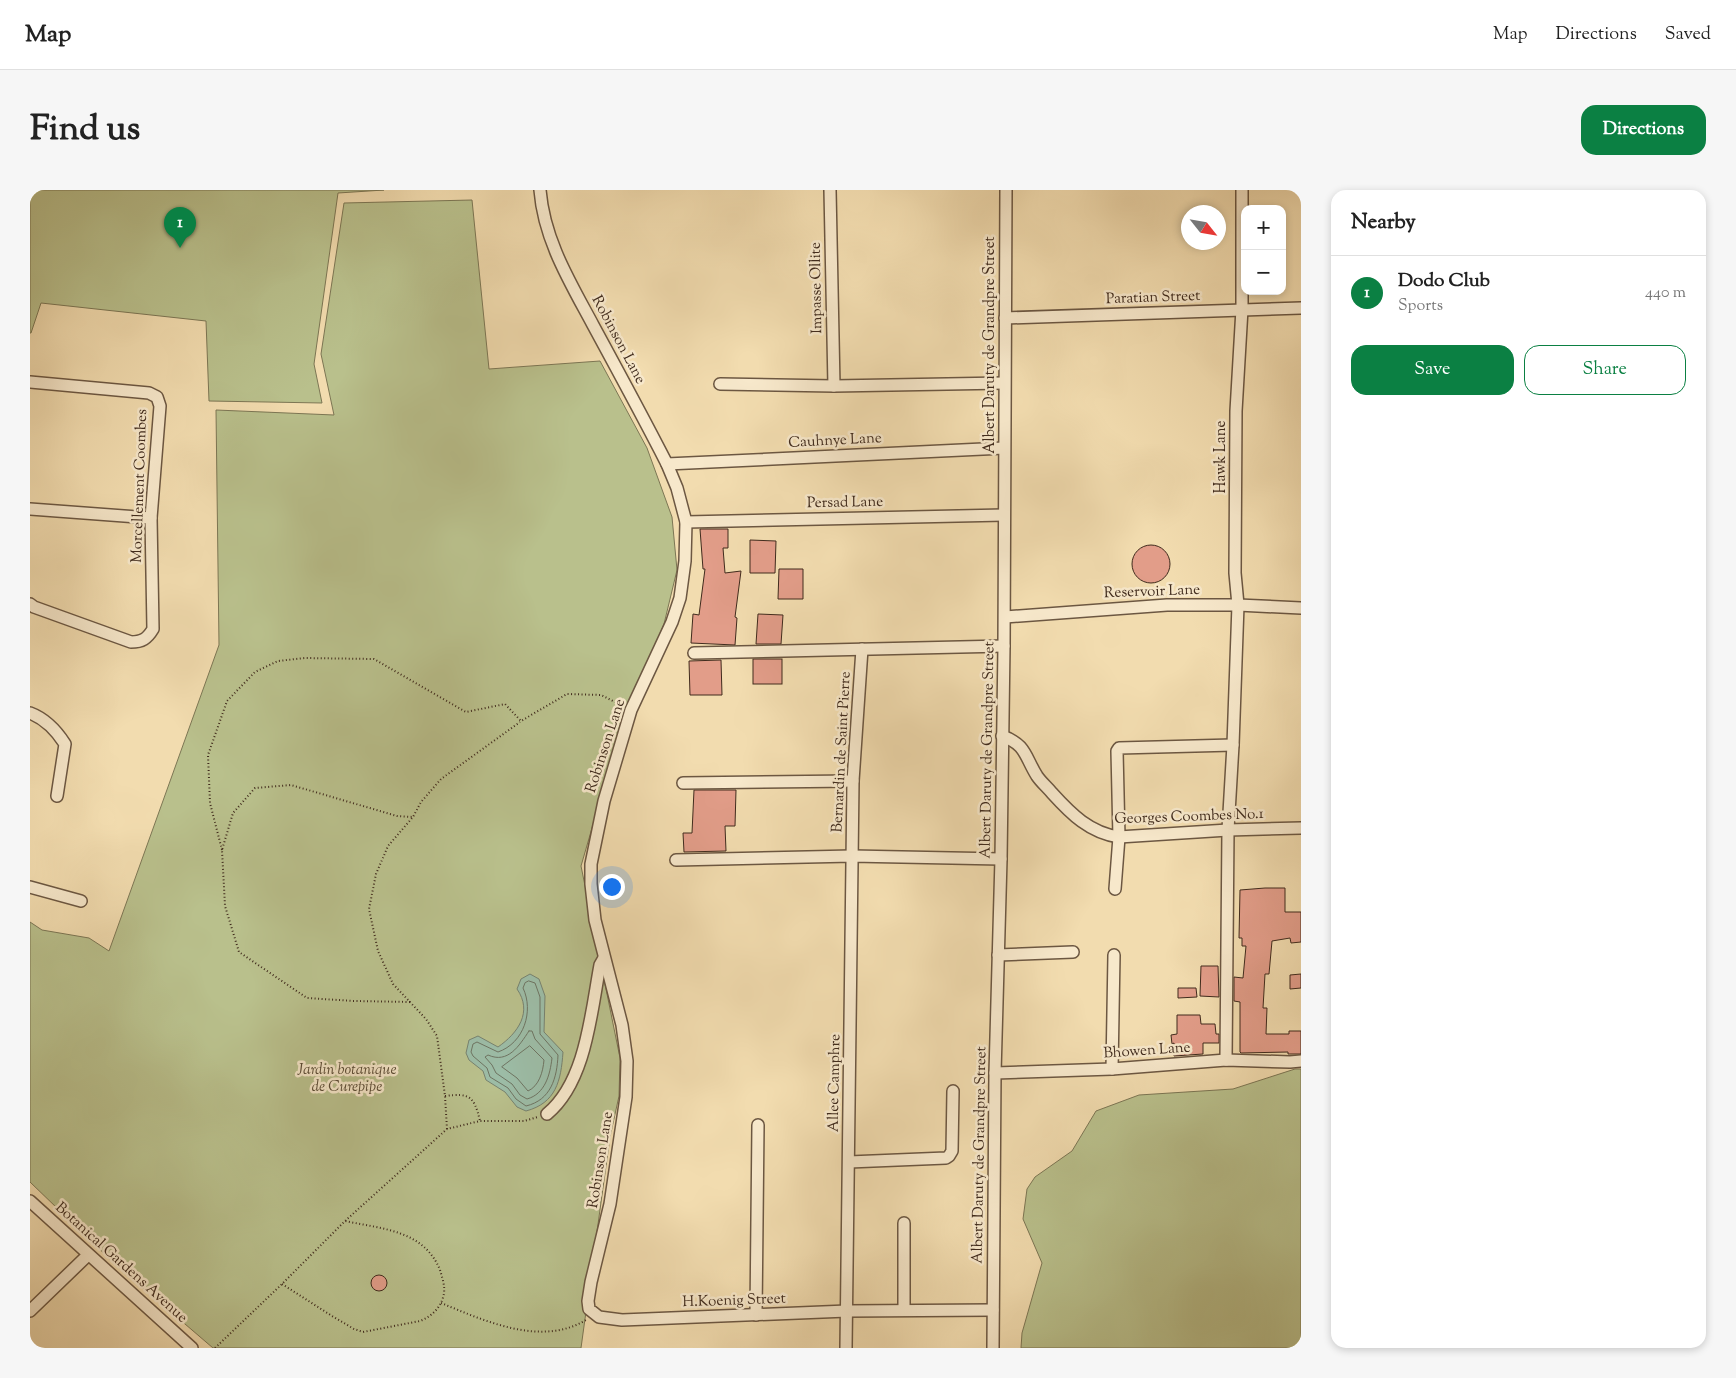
<!DOCTYPE html>
<html lang="en">
<head>
<meta charset="utf-8">
<style>
	:root { --surface:#fff; --page:#f6f6f6; --text:#222; --muted:#767676; --line:#e0e0e0; --accent:#0b8043 }
	body { margin:0; font-family:"Sorts Mill Goudy",serif; background:var(--page); color:var(--text) }
	.controls { position:absolute; right:15px; top:15px; display:grid; overflow:hidden; border-radius:10px; box-shadow:0 2px 8px #0003 }
	.controls button { width:45px; height:45px; display:grid; place-items:center; padding:0; border:0; border-bottom:1px solid var(--line); background:var(--surface); color:var(--text); font:25px sans-serif }
	.compass { position:absolute; left:1151px; top:15px; width:45px; height:45px; border-radius:50%; background:var(--surface); box-shadow:0 2px 8px #0003; rotate:121deg }
	.you { position:absolute; left:581px; top:696px; width:18px; height:18px; margin:-12px; border:4px solid #fff; border-radius:50%; background:#1a73e8; box-shadow:0 0 0 8px #1a73e833 }
	.badge { display:grid; place-items:center; width:32px; height:32px; border-radius:50%; background:var(--accent); color:#fff; font-size:16px; font-weight:700 }
	.pin { position:absolute; translate:-50% -41px; filter:drop-shadow(0 1px 2px #0008) }
	.pin::after { content:''; position:absolute; top:26px; width:18px; height:15px; background:inherit; clip-path:polygon(0 0,100% 0,50% 100%) }
	.list { margin:0; padding:0; list-style:none }
	h2 { display:flex; justify-content:space-between; align-items:center; height:65px; margin:0; padding:0 20px; font-size:21px }
	h2 small { font-size:16px; font-weight:400; color:var(--muted) }
	.list li { display:grid; grid-template-columns:32px 1fr auto; gap:15px; align-items:center; box-sizing:border-box; height:75px; padding:0 20px; border-top:1px solid var(--line) }
	.list b { display:block; font-size:19px; white-space:nowrap }
	.list p { margin:0; font-size:16px; white-space:nowrap; color:var(--muted) }
	.list em { font-size:16px; font-style:normal; color:var(--muted) }
	.actions { display:flex; gap:10px; padding:15px 20px }
	.actions a { flex:1; padding:11px 0; border:1px solid var(--accent); border-radius:15px; text-align:center; font-size:18px; color:var(--accent) }
	.actions .main { background:var(--accent); color:#fff }
	.map { position:relative; flex:none; width:1271px; height:1158px; overflow:hidden; border-radius:15px }
	header { display:flex; align-items:center; gap:30px; box-sizing:border-box; height:70px; padding:0 25px; background:var(--surface); border-bottom:1px solid var(--line) }
	header strong { font-size:24px }
	nav { display:flex; gap:28px; margin-inline-start:auto; font-size:18px }
	.intro { display:flex; align-items:center; justify-content:space-between; box-sizing:border-box; height:120px; padding:0 30px }
	h1 { margin:0; font-size:35px }
	.button { padding:12px 22px; border-radius:15px; background:var(--accent); color:#fff; font-size:18px; font-weight:700 }
	main { display:flex; gap:30px; padding:0 30px }
	aside { flex:1; background:var(--surface); border-radius:15px; box-shadow:0 2px 8px #0003 }
	.map>svg:first-child { display:block }
</style>
</head>
<body>
<header>
<strong>Map</strong>
<nav><a>Map</a><a>Directions</a><a>Saved</a></nav>
</header>
<div class="intro"><h1>Find us</h1><a class="button">Directions</a></div>
<main>
<div class="map">
<svg width="1271" height="1158" viewBox="0 0 1271 1158">
	<rect width="100%" height="100%" fill="#f2dcaf"/>
	<filter id="stains"><feTurbulence type="fractalNoise" baseFrequency=".004" numOctaves="4"/><feColorMatrix values="0 0 0 0 .2 0 0 0 0 .09 0 0 0 0 .02 0 0 0 .5 -.17"/></filter>
	<radialGradient id="worn" r=".72"><stop offset=".6" stop-color="#630" stop-opacity="0"/><stop offset="1" stop-color="#630" stop-opacity=".3"/></radialGradient>
	<g fill="#b9c08c" stroke="#7c7654">
		<path d="M0,0H354L308,3L284,174L292,213L179,211L176,131L11,113L1,143H0Z"/>
		<path d="M442,10L459,179L570,171L617,258L642,327L647,380L634,434L594,528L551,676L590,868L589,906L580,947L551,1158H183L85,1074L0,992V732L12,740L59,748L79,761L189,455L186,220L304,225L291,164L314,13Z"/>
		<path d="M1265,879H1271V1158H991L992,1143L1012,1073L993,1029L997,999L1005,987L1042,961L1066,921L1109,905L1203,899Z"/>
	</g>
	<path fill="#9cbca6" stroke="#77826f" d="M500,784L509,789L515,806L514,842L533,862C531,891 526,913 496,921L487,917L475,902L456,890L453,881L439,870L436,863L439,850L448,846L468,857C488,843 503,822 487,799L491,789Z"/>
	<g fill="none" stroke-linecap="round" stroke-linejoin="round">
		<g stroke="#6e7462" stroke-width="1">
			<path d="M499,791L505,793L510,807V844L528,865C527,888 521,910 496,916L486,909L478,898L460,887L457,878L443,866L441,862L443,854L447,852L468,862C494,853 504,821 493,798L495,793Z"/>
			<path d="M499,841H502L505,849L522,868C520,885 515,904 497,909L490,905L482,894L466,883L462,875L455,867L458,865C478,874 489,856 499,841Z"/>
			<path d="M500,856L514,870C513,882 509,896 498,901L487,888L472,877Z"/>
		</g>
	</g>
	<g fill="#e29d89" stroke="#402b1d">
		<path d="M670,339H698V358H693L695,383L711,381L705,427L707,428L705,455L661,453L663,424L669,425L675,379H673Z"/>
		<path d="M720,350L746,351L745,383H720Z"/>
		<circle cx="1121" cy="374" r="19"/>
		<path d="M749,379H773V409H748Z"/>
		<path d="M728,424L753,425L751,454H726Z"/>
		<rect x="723" y="469" width="29" height="25"/>
		<path d="M691,470L692,505H660L659,471Z"/>
		<path d="M664,600H706L705,636H695L696,661L654,662L653,643H662Z"/>
		<path d="M1235,698H1255V722H1271V752L1261,753L1260,748L1242,751L1239,784H1235L1233,818H1237L1236,844H1259V841H1271V864H1258V862L1211,863L1210,862V812L1204,811V787L1213,788L1216,756H1212V748H1209L1210,700Z"/>
		<path d="M1171,776H1188L1189,807L1170,806Z"/>
		<path d="M1271,784V798L1260,799V785Z"/>
		<path d="M1148,798H1166L1167,807L1148,808Z"/>
		<path d="M1147,825H1170L1171,834H1185L1186,844H1189V853H1173V864L1144,866V853L1142,854L1141,845L1147,844Z"/>
		<circle cx="349" cy="1093" r="8"/>
	</g>
	<g fill="none" stroke-linecap="round" stroke-linejoin="round">
		<g stroke="#6c5742" stroke-width="14">
			<g id="minor">
				<path d="M510,0C514,50 540,92 563,135C588,181 613,227 637,274L647,298L656,332L655,371L650,408L642,432L601,520L574,611L561,674V694L565,730L592,835L597,871L596,907L580,1014L561,1092L558,1111L559,1119L569,1127L592,1130L817,1121L963,1120"/>
				<path d="M800,0L804,196"/>
				<path d="M975,128L1271,118"/>
				<path d="M0,192L119,203L127,207L130,216L121,328L123,439C117,449 112,452 101,452L4,417L0,414"/>
				<path d="M690,194L804,196L974,193"/>
				<path d="M637,274L974,258"/>
				<path d="M0,319L121,328"/>
				<path d="M656,332L974,325"/>
				<path d="M975,427L1137,415H1208L1271,418"/>
				<path d="M664,463L974,456"/>
				<path d="M0,523C16,529 26,540 35,554L27,606"/>
				<path d="M972,546C996,554 995,567 1007,586C1011,592 1017,597 1022,603C1041,624 1060,643 1089,647L1198,640L1271,638"/>
				<path d="M653,593L823,591"/>
				<path d="M646,670L822,666L971,669"/>
				<path d="M0,697L51,711"/>
				<path d="M1085,699L1089,647L1087,561L1089,558L1203,555"/>
				<path d="M968,765L1043,762"/>
				<path d="M1196,870L1198,640L1203,555L1208,415L1205,383L1206,221L1212,119V0"/>
				<path d="M1082,879L1084,765"/>
				<path d="M965,883L1082,879L1196,870L1260,872L1271,871"/>
				<path d="M517,924C556,892 561,823 570,775L574,768"/>
				<path d="M819,972L916,968L919,966L922,961L923,901"/>
				<path d="M0,1011L162,1158"/>
				<path d="M874,1033V1120"/>
				<path d="M0,1121L58,1065"/>
				<path d="M726,1125L728,935"/>
				<path d="M816,1158L823,591L832,459"/>
				<path d="M963,1158L965,883L971,669L974,456L976,0"/>
			</g>
		</g>
		<g stroke="#402b1d" stroke-width="2" stroke-dasharray="1 2.5" stroke-linecap="butt">
			<path d="M192,660L180,613L178,565L197,511L225,482L248,471L275,468L344,469L436,522L475,514L491,531L537,504L571,505L591,515"/>
			<path d="M380,812L324,811L277,808L209,762L195,716L192,660L203,623L225,598L261,595L367,626L383,627"/>
			<path d="M415,906C440,903 444,906 450,931"/>
			<path d="M417,939L415,906L407,846L396,829L363,794L348,761L339,719L346,684L358,656L383,627L391,612L411,589L490,532"/>
			<path d="M252,1094L302,1126L324,1139L333,1142L390,1131C403,1126 412,1116 414,1103C415,1095 412,1087 410,1080C394,1040 352,1039 315,1031"/>
			<path d="M411,1113C455,1131 511,1157 556,1130"/>
			<path d="M185,1158L252,1094L315,1031L417,939L450,931H494L508,927"/>
		</g>
		<use href="#minor" stroke="#f7e8cb" stroke-width="11"/>
	</g>
	<g text-anchor="middle" dominant-baseline="central" stroke-width="5" stroke-linejoin="round" paint-order="stroke">
		<g font-size="15" fill="#402b1d" stroke="#f7e8cb">
			<text transform="translate(787 98) rotate(-91)">Impasse Ollite</text>
			<text transform="translate(1123 108) rotate(-2)">Paratian Street</text>
			<text transform="translate(588 150) rotate(62)">Robinson Lane</text>
			<text transform="translate(960 155) rotate(-90)">Albert Daruty de Grandpre Street</text>
			<text transform="translate(805 251) rotate(-3)">Cauhnye Lane</text>
			<text transform="translate(1191 267) rotate(-90)">Hawk Lane</text>
			<text transform="translate(110 296) rotate(-88)">Morcellement Coombes</text>
			<text transform="translate(815 313) rotate(-1)">Persad Lane</text>
			<text transform="translate(1122 402) rotate(-2)">Reservoir Lane</text>
			<text transform="translate(576 556) rotate(-72)">Robinson Lane</text>
			<text transform="translate(958 560) rotate(-89)">Albert Daruty de Grandpre Street</text>
			<text transform="translate(812 562) rotate(-87)">Bernardin de Saint Pierre</text>
			<text transform="translate(1159 627) rotate(-2)">Georges Coombes No.1</text>
			<text transform="translate(1117 861) rotate(-4)">Bhowen Lane</text>
			<text transform="translate(805 893) rotate(-89)">Allee Camphre</text>
			<text transform="translate(950 965) rotate(-89)">Albert Daruty de Grandpre Street</text>
			<text transform="translate(571 970) rotate(-81)">Robinson Lane</text>
			<text transform="translate(91 1073) rotate(42)">Botanical Gardens Avenue</text>
			<text transform="translate(704 1111) rotate(-2)">H.Koenig Street</text>
		</g>
		<g font-size="15" font-style="italic" fill="#584933" stroke="#f7e8cb">
			<text x="317" y="880">Jardin botanique<tspan x="317" dy="17">de Curepipe</tspan></text>
		</g>
	</g>
	<rect width="100%" height="100%" filter="url(#stains)"/>
	<rect width="100%" height="100%" fill="url(#worn)"/>
</svg>
<div class="controls">
<button>+</button>
<button>−</button>
</div>
<svg class="compass" viewBox="-18 -18 36 36"><path d="M0-13l5 13h-10z" fill="#e53935"/><path d="M0 13l5-13h-10z" fill="#767676"/></svg>
<div class="you"></div>
<div class="pin badge" style="left:150px;top:58px">1</div>
</div>
<aside>
<h2>Nearby<small></small></h2>
<ul class="list">
<li><span class="badge">1</span><div><b>Dodo Club</b><p>Sports</p></div><em>440 m</em></li>
</ul>
<div class="actions"><a class="main">Save</a><a>Share</a></div>
</aside>
</main>
</body>
</html>
